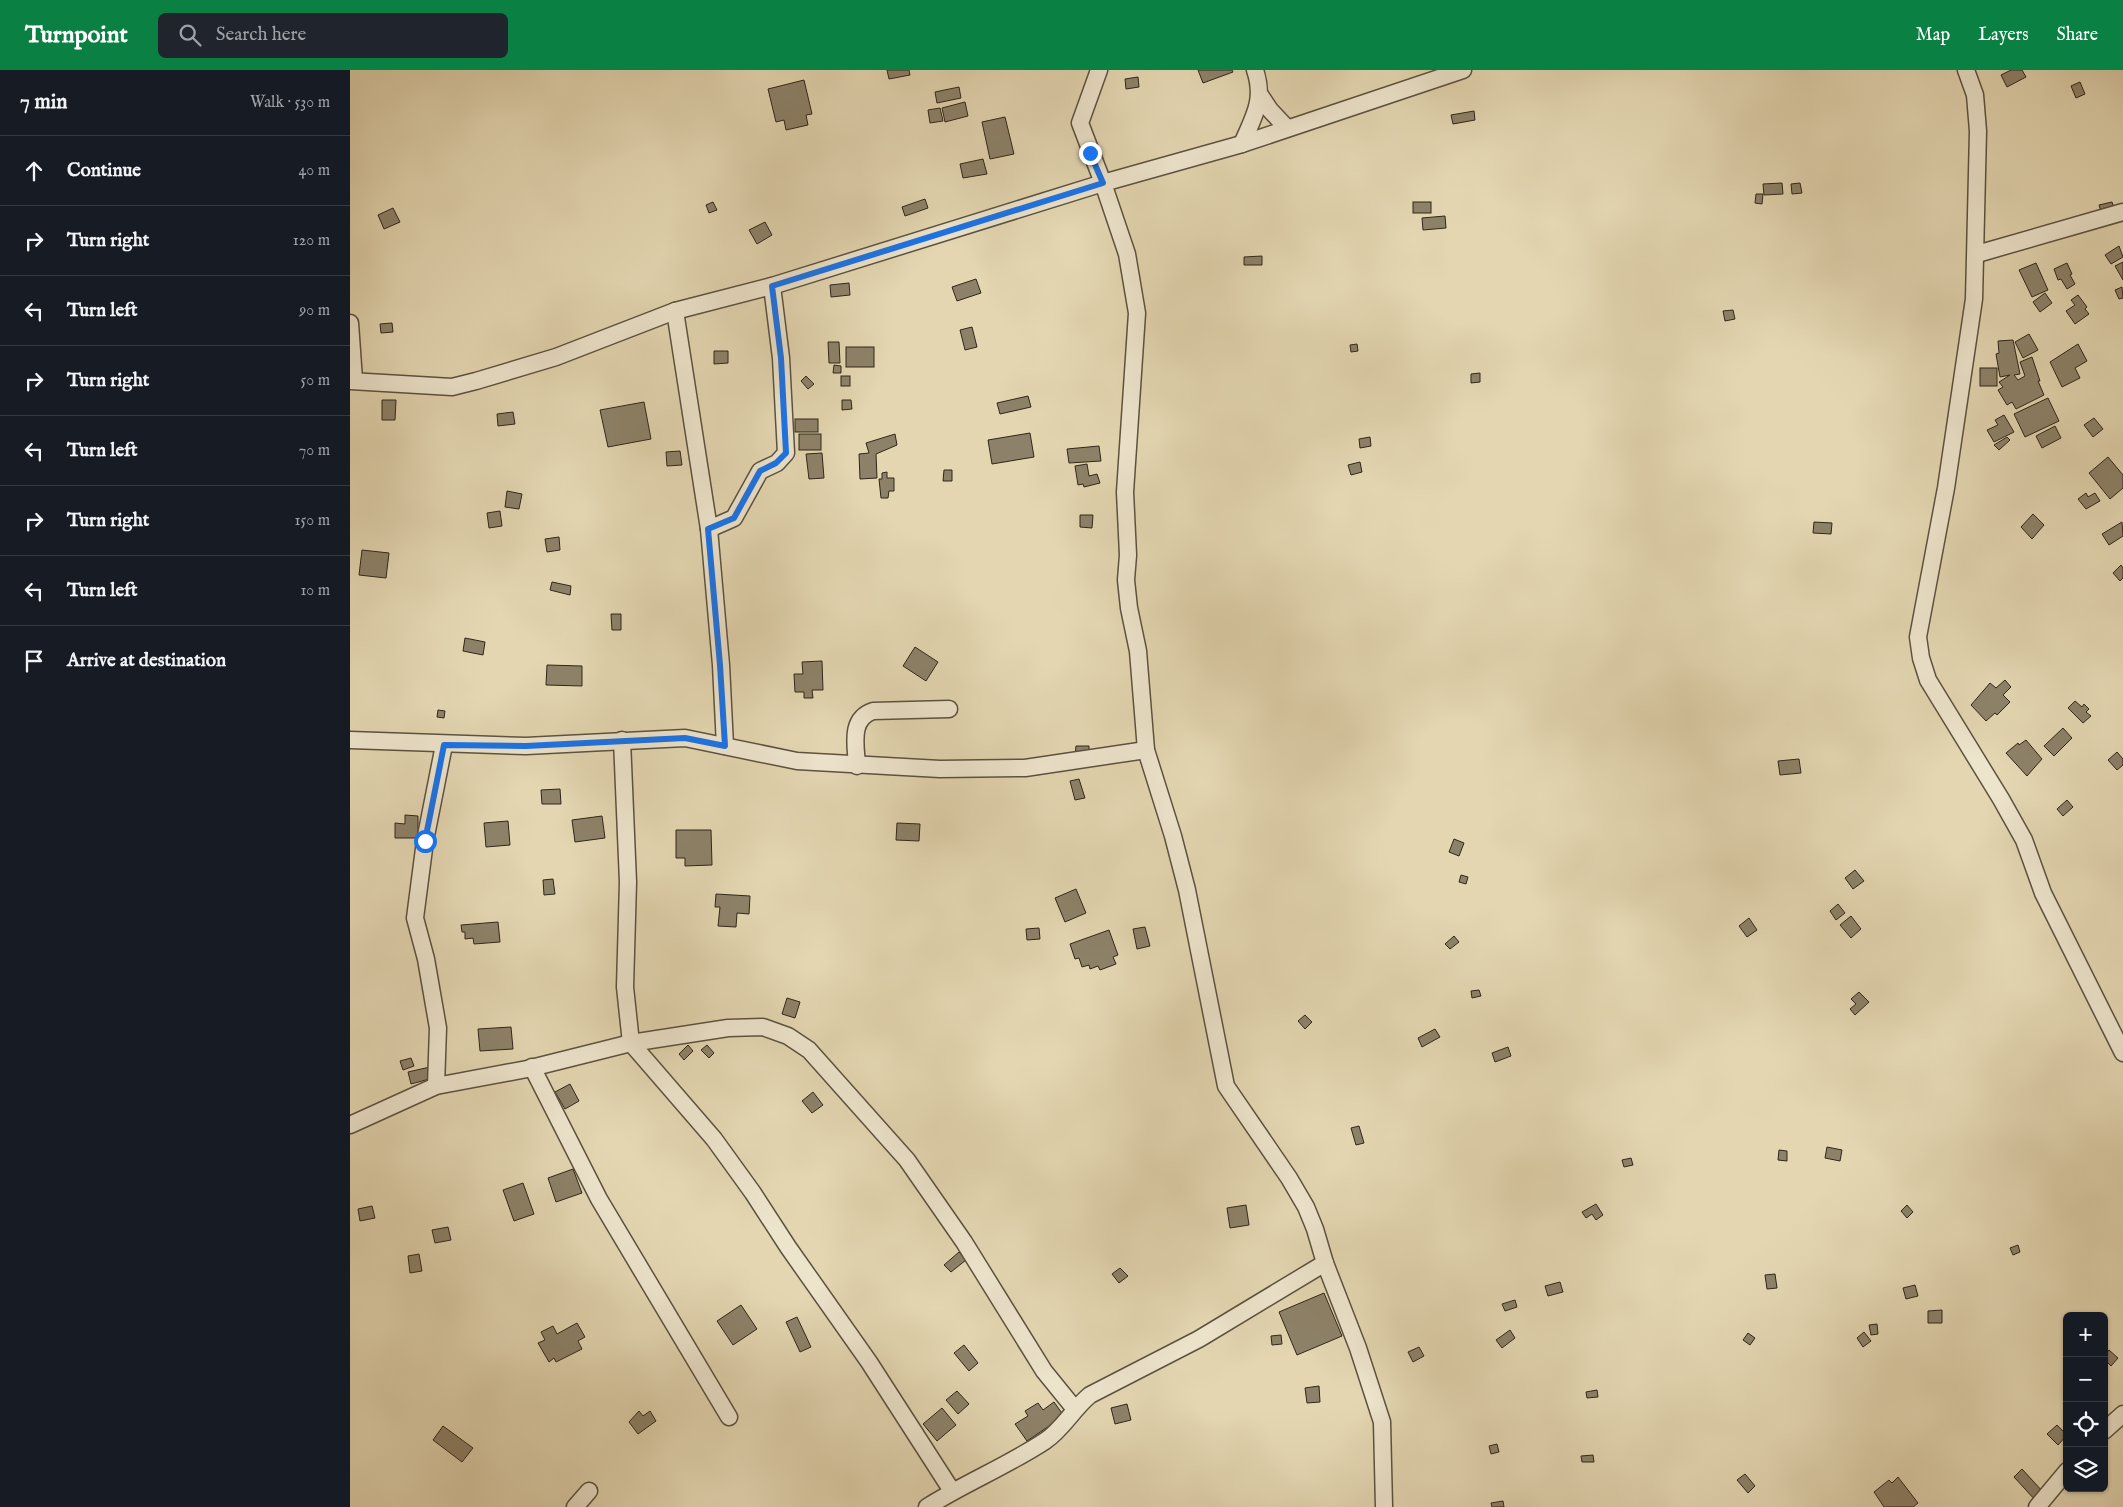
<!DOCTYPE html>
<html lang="en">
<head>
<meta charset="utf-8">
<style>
	:root { --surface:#171b24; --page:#20242c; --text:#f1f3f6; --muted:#9ea1a6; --line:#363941; --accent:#0b8043 }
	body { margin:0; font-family:"IM FELL English",serif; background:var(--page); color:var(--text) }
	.controls { position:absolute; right:15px; bottom:15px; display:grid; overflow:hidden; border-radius:8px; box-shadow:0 1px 4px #0004 }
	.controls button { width:45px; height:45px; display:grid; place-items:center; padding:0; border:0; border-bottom:1px solid var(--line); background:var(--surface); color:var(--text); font:25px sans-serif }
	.stop { position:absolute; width:15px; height:15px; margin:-11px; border:4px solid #1a73e8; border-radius:50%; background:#fff }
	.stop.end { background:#1a73e8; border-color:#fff; box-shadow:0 1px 5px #0008 }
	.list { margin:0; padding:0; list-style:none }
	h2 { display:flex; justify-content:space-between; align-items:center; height:65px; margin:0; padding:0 20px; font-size:21px }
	h2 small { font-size:16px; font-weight:400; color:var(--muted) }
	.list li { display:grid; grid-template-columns:32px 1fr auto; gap:15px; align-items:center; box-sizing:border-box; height:70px; padding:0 20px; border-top:1px solid var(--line) }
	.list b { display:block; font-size:19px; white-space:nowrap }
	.list em { font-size:16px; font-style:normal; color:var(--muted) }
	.icon { flex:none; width:28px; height:28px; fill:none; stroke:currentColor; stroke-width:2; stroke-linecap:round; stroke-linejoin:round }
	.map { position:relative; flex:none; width:1773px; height:1437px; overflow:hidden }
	header { display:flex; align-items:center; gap:30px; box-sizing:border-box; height:70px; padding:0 25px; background:var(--accent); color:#fff }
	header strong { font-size:24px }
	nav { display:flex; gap:28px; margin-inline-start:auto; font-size:18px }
	.search { width:350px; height:45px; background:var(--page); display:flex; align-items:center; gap:12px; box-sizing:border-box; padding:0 18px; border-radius:8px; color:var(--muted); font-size:19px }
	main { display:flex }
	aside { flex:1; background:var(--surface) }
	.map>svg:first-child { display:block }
</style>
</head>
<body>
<header>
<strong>Turnpoint</strong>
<div class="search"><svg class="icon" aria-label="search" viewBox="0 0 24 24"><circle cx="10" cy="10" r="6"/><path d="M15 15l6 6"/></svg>Search here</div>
<nav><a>Map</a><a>Layers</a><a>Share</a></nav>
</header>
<main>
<aside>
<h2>7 min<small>Walk · 530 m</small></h2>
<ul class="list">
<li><svg class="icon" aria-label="ahead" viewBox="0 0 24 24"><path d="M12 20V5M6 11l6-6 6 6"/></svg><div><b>Continue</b></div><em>40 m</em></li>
<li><svg class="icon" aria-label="right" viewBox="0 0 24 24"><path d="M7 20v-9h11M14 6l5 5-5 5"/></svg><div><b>Turn right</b></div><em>120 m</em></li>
<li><svg class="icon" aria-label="left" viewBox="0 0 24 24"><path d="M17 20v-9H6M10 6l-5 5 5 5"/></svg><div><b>Turn left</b></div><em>90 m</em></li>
<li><svg class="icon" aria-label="right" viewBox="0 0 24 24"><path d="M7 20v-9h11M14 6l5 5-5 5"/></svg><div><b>Turn right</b></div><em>50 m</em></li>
<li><svg class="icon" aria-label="left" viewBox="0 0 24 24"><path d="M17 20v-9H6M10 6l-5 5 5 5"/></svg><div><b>Turn left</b></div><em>70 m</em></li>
<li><svg class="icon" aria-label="right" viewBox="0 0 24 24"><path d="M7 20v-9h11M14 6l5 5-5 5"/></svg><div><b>Turn right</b></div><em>150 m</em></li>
<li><svg class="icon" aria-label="left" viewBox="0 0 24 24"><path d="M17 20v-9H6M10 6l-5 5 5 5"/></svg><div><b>Turn left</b></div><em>10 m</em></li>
<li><svg class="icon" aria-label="arrive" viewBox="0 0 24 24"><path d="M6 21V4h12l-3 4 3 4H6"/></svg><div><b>Arrive at destination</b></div></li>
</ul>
</aside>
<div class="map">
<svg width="1773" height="1437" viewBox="0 0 1773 1437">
	<rect width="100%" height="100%" fill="#e3d6b1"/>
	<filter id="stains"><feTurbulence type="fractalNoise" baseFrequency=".004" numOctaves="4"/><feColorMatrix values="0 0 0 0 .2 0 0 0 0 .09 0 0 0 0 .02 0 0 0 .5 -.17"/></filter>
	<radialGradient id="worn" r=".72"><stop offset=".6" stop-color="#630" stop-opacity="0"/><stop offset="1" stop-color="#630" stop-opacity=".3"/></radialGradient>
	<g fill="#8d8269" stroke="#2f261a">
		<path d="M537,0H559L560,5L539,9Z"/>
		<path d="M848,0H882L883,2L853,13Z"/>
		<path d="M1661,0H1672L1676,7L1657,17L1651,5Z"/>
		<path d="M788,7L789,17L776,19L775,9Z"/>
		<path d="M454,10L462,44L456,45L458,55L436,60L434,50L426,52L418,19Z"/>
		<path d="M1730,12L1735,24L1726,28L1721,16Z"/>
		<path d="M609,17L611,28L587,33L585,22Z"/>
		<path d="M615,32L618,46L595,52L592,38Z"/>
		<path d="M590,38L593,51L580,53L578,40Z"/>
		<path d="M1124,41L1125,50L1103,54L1101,45Z"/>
		<path d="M655,47L664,84L640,89L632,52Z"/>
		<path d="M633,89L637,104L613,108L610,94Z"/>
		<path d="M1432,113L1433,124L1414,125L1413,114Z"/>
		<path d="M1450,113L1452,123L1442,124L1441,114Z"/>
		<path d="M1406,124H1413L1412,134L1405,133Z"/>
		<path d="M575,129L578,138L555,146L552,137Z"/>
		<path d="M363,132L367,140L359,143L356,135Z"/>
		<rect x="1063" y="132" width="18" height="11"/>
		<path d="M1762,132L1765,141L1752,145L1749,135Z"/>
		<path d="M43,138L50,152L34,159L28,145Z"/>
		<path d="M1095,146L1096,158L1073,160L1072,148Z"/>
		<path d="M415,152L422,165L407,174L399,160Z"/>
		<path d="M1769,176L1773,187L1761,194L1755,185Z"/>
		<path d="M912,186V195H894V187Z"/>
		<path d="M1773,192V210L1765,196Z"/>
		<path d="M1686,193L1698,220L1682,227L1669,200Z"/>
		<path d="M1717,193L1722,204L1720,205L1725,214L1717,219L1711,209L1708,210L1704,199Z"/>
		<path d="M626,209L631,223L607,231L602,217Z"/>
		<path d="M499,213L500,225L481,227L480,215Z"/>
		<path d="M1772,217L1773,228L1769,229L1765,220Z"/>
		<path d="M1695,223L1702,233L1690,242L1683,232Z"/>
		<path d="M1728,225L1737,237L1735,239L1739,244L1725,254L1716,241L1725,235L1721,230Z"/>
		<path d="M1383,240L1385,249L1375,251L1373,241Z"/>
		<path d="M42,253L43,262L31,263L30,254Z"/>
		<path d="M622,257L627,277L615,280L610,260Z"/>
		<path d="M1679,264L1688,280L1673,288L1665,272Z"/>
		<path d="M1663,270L1670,304L1664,305L1668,310L1675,306L1670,292L1682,287L1690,311H1688L1694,325L1666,339L1662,332L1657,335L1648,320L1653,317L1649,312L1660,305L1650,307L1646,284L1649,283L1648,271Z"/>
		<path d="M478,272H489L490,293H479Z"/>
		<path d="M1007,274L1008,281L1001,282L1000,275Z"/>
		<path d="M1728,274L1737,291L1725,298L1730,308L1712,317L1700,292Z"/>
		<rect x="496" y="277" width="28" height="20"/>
		<path d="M364,281H378V293L364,294Z"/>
		<path d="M484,295L491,296V303H483Z"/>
		<rect x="1630" y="298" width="17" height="18"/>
		<path d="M1130,303V312L1121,313V304Z"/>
		<path d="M456,306L464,314L458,319L451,311Z"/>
		<rect x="491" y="306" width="9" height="10"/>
		<path d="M678,326L681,337L650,344L647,333Z"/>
		<path d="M1698,328L1709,351L1675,367L1664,344Z"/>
		<path d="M32,330H46L45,350H32Z"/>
		<path d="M492,330H501L502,339L492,340Z"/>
		<path d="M294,332L301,369L258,377L250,340Z"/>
		<path d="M163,342L165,354L148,356L147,344Z"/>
		<path d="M1654,345L1664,362L1644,372L1637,360L1648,355L1645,350Z"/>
		<path d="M1744,348L1753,359L1743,367L1734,355Z"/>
		<rect x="445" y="349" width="23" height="13"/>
		<path d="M1705,356L1711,368L1692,378L1686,366Z"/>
		<path d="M680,363L684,387L642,394L638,370Z"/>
		<rect x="449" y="364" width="22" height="16"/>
		<path d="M545,364L547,375L526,384L527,408L510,409L509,384L519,383L516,373Z"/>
		<path d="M1020,367L1021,376L1010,378L1009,369Z"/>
		<path d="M1657,367L1660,370L1649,380L1644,375Z"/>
		<path d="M749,376L751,391L719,393L717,379Z"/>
		<path d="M330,381L332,395L317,396L316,382Z"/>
		<path d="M472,383L474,408L459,409L456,384Z"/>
		<path d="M1758,387L1773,405V418L1760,429L1739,403Z"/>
		<path d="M1010,392L1012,402L1001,405L998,395Z"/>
		<path d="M737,394L739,406L747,404L750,413L734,417L733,414L728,415L725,396Z"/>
		<path d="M594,400H602V411H593Z"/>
		<path d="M537,402V408H544V421H539L538,428H531L529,409H532V403Z"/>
		<path d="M157,421L172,424L169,439L155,437Z"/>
		<path d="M1736,423L1738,427L1745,423L1750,431L1736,439L1728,429Z"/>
		<path d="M150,441L152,456L139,458L137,443Z"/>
		<path d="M1683,444L1694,455L1682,469L1671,457Z"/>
		<path d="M730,445H743L742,458L730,457Z"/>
		<path d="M1464,452L1482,453L1481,464L1463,463Z"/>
		<path d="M1772,452L1773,466L1759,475L1752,464Z"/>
		<path d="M209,467L210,480L197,482L195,469Z"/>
		<path d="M12,480L39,483L36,508L9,505Z"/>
		<path d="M1771,495L1773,498V508L1770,511L1763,503Z"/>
		<path d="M202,512L221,516L220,525L200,520Z"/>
		<path d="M261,544H271V560H262Z"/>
		<path d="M115,568L135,572L133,585L113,581Z"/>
		<path d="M565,577L588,592L576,611L553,596Z"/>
		<path d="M472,591L473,620H462L463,628H454V622H445L444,604H453L452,592Z"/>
		<path d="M197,595L232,596V616L196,615Z"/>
		<path d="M1655,610L1661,617L1653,625L1660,632L1647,645L1645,643L1636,651L1621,635L1640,613L1646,618Z"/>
		<path d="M1725,631L1732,637L1734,634L1739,639L1736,642L1741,646L1733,653L1718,638Z"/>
		<path d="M88,640L95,641L94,648L87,647Z"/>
		<path d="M1713,658L1722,668L1704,686L1694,676Z"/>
		<path d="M1676,670L1692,689L1677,706L1656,683L1668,673L1669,675Z"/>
		<path d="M726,676H739V686H725Z"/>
		<path d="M1767,682L1773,689V695L1767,700L1758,690Z"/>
		<path d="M1449,689L1451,703L1430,705L1428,691Z"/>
		<path d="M729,709L735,728L725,730L720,711Z"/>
		<path d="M210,719L211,734H192L191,720Z"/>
		<path d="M1717,730L1723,737L1713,746L1707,739Z"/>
		<path d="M55,745L68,746V768H45V753L55,754Z"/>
		<path d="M252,746L255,768L225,772L222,750Z"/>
		<path d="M158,751L160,775L136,777L134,753Z"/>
		<path d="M547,753L570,754L569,771L546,770Z"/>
		<path d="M326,760H361L362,795L335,796V788H326Z"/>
		<path d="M1104,769L1114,773L1109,786L1099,782Z"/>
		<path d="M1505,800L1514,811L1503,819L1495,808Z"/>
		<path d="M1111,805L1118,807L1116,814L1109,812Z"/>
		<path d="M203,809L205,824L194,825L193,810Z"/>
		<path d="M726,819L736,843L715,852L705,828Z"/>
		<path d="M366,824L400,826L399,844L387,843L386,857L368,856L370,837H365Z"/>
		<path d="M1488,834L1495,843L1486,850L1480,841Z"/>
		<path d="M1501,846L1511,859L1501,868L1490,855Z"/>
		<path d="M1399,848L1407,860L1397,867L1389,856Z"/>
		<path d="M148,852L150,872L124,874L123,868L115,869V862H112L111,855Z"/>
		<path d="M795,857L800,876L787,879L783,859Z"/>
		<path d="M689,858L690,869L677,870L676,859Z"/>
		<path d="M759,860L768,885L763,887L766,894L750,900L748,896L740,899L739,895L732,897L729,888L725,889L720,874Z"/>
		<path d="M1104,866L1109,872L1100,879L1095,874Z"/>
		<path d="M1129,920L1131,926L1122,928L1121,921Z"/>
		<path d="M1509,922L1519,932L1505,945L1500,939L1506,934L1501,929Z"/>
		<path d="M437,928L450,932L445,948L432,944Z"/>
		<path d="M955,945L962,952L955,959L948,951Z"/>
		<path d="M161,957L163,979L130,981L128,959Z"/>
		<path d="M1085,959L1090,967L1072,977L1068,968Z"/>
		<path d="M338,975L343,981L334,990L329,984Z"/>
		<path d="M357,975L364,983L359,988L351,980Z"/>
		<path d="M1158,977L1161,986L1145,992L1142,983Z"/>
		<path d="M61,988L64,996L53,1000L50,991Z"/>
		<path d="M80,997L83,1008L61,1014L58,1002Z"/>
		<path d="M220,1014L229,1031L215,1039L205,1022Z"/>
		<path d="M463,1022L473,1035L462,1043L452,1031Z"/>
		<path d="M1009,1056L1014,1073L1006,1075L1001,1058Z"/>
		<path d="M1477,1077L1492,1080L1490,1091L1475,1088Z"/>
		<path d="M1429,1080L1437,1081V1091L1428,1090Z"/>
		<path d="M1281,1088L1283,1095L1274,1097L1272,1090Z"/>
		<path d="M223,1099L232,1123L206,1132L198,1108Z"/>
		<path d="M173,1113L184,1144L164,1151L153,1120Z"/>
		<path d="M1246,1134L1253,1145L1246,1150L1242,1144L1236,1148L1232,1142Z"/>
		<path d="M896,1135L899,1155L880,1158L877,1138Z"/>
		<path d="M1557,1135L1563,1142L1557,1148L1551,1141Z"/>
		<path d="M22,1136L25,1148L10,1151L8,1139Z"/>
		<path d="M98,1157L101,1170L85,1173L82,1160Z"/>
		<path d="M1668,1175L1670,1182L1663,1185L1660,1178Z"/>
		<path d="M609,1182L616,1190L601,1202L594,1195Z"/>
		<path d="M69,1184L72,1201L60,1203L58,1186Z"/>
		<path d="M770,1198L778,1206L769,1213L762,1204Z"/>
		<path d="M1425,1204L1427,1218L1417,1219L1415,1205Z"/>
		<path d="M1210,1212L1213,1222L1198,1226L1195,1216Z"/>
		<path d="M1565,1215L1568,1226L1556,1229L1553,1218Z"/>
		<path d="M974,1223L992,1266L947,1285L929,1242Z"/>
		<path d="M1165,1230L1167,1237L1155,1241L1152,1234Z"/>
		<path d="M391,1235L407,1259L383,1275L367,1251Z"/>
		<path d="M1592,1240V1253H1578V1241Z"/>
		<path d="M447,1247L461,1277L450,1282L436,1252Z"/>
		<path d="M227,1253L235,1267L228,1271L232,1279L206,1292L204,1288L199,1292L188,1273L195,1270L191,1262L203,1256L207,1264Z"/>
		<path d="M1527,1254L1528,1264L1521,1265L1519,1255Z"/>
		<path d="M1160,1260L1165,1268L1152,1278L1146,1270Z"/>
		<path d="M1514,1262L1521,1271L1513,1277L1507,1268Z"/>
		<path d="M1398,1263L1405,1268L1400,1275L1393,1270Z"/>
		<path d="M931,1265L932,1274L922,1275L921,1266Z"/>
		<path d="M614,1275L628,1293L619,1301L604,1283Z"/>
		<path d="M1069,1277L1074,1286L1063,1292L1058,1282Z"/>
		<path d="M1759,1280L1768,1288L1761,1296L1754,1289V1286Z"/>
		<path d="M969,1316L970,1332L957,1333L955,1318Z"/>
		<path d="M1247,1320L1248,1327L1237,1328L1236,1322Z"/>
		<path d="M607,1321L619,1334L608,1344L596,1330Z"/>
		<path d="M704,1332L714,1346L677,1371L665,1354L678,1346L675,1341L688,1333L693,1340Z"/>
		<path d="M777,1334L781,1350L765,1354L761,1338Z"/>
		<path d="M592,1338L606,1355L587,1371L573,1354Z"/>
		<path d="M289,1341L293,1346L300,1341L306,1351L288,1364L279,1352Z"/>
		<path d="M1707,1355L1717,1365L1708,1375L1697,1364Z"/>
		<path d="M93,1356L123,1378L112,1392L83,1370Z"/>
		<path d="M1147,1374L1149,1382L1141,1384L1139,1376Z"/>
		<path d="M1243,1385L1244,1392H1232L1231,1386Z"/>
		<path d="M1672,1399L1694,1423L1686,1431L1664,1407Z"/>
		<path d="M1395,1404L1405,1416L1398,1423L1387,1410Z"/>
		<path d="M1548,1407L1568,1433L1563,1437H1534L1524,1422L1539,1410L1542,1413Z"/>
		<path d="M1153,1431L1154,1437H1142L1141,1433Z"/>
	</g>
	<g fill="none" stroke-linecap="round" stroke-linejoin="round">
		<g stroke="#5c5240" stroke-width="19">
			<g id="minor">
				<path d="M749,0L730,53L753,113L777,184L787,243L775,422L778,485L776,510L779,538L788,581L796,680L823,766L837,820L876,1016L939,1108L956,1137L965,1159L975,1193L1008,1278L1032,1352L1034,1437"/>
				<path d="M1616,0L1625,25L1628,61L1624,229L1596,418L1568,567L1571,588L1578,610L1651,729L1674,770L1693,823L1773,983"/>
				<path d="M910,25L920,40L937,58"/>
				<path d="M892,74C904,46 915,30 905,0"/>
				<path d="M1627,184L1773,142"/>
				<path d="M325,241L359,459L371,595L375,676"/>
				<path d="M0,253L4,310"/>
				<path d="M0,311L102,317L126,311L206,287L325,241L422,216L753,113L892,74L1113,0"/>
				<path d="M359,459L384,448L410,401L427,393L436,383L431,288L422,216"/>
				<path d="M0,670L176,676L335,668L447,691L590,699L675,698L796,680"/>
				<path d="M272,670L278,812L275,917L281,973L364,1069L403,1123L438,1177L519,1292L602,1421"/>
				<path d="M507,696C506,676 499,649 523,641L599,639"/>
				<path d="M182,997L249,1129L379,1347"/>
				<path d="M86,1016L88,958L76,889L65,848L75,771L94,675"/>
				<path d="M0,1055L86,1016L177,999L281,973L378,958L413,957L438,966L459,980L557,1090L614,1172L694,1301L724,1338"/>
				<path d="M1754,1361L1773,1344"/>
				<path d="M225,1437L239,1421"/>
				<path d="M577,1437C615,1413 657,1396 695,1371C713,1359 723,1339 740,1325L849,1269L975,1193"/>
				<path d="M1687,1437L1717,1401"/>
			</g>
		</g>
		<use href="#minor" stroke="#ede4cc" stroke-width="16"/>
	</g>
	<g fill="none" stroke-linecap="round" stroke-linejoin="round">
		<path stroke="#1a73e8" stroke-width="6" d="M75,771L94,675L176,676L335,668L375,676L370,595L358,459L384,448L410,401L426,393L436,383L431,288L422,216L753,113L740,83"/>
	</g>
	<rect width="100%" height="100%" filter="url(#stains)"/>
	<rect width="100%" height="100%" fill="url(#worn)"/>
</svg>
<div class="controls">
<button>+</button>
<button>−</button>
<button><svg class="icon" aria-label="locate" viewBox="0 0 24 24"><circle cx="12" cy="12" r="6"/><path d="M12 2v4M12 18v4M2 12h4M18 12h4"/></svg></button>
<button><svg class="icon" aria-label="layers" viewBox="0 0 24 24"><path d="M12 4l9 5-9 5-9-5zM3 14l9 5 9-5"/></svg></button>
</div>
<div class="stop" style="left:75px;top:771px"></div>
<div class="stop end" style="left:740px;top:83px"></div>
</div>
</main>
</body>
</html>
